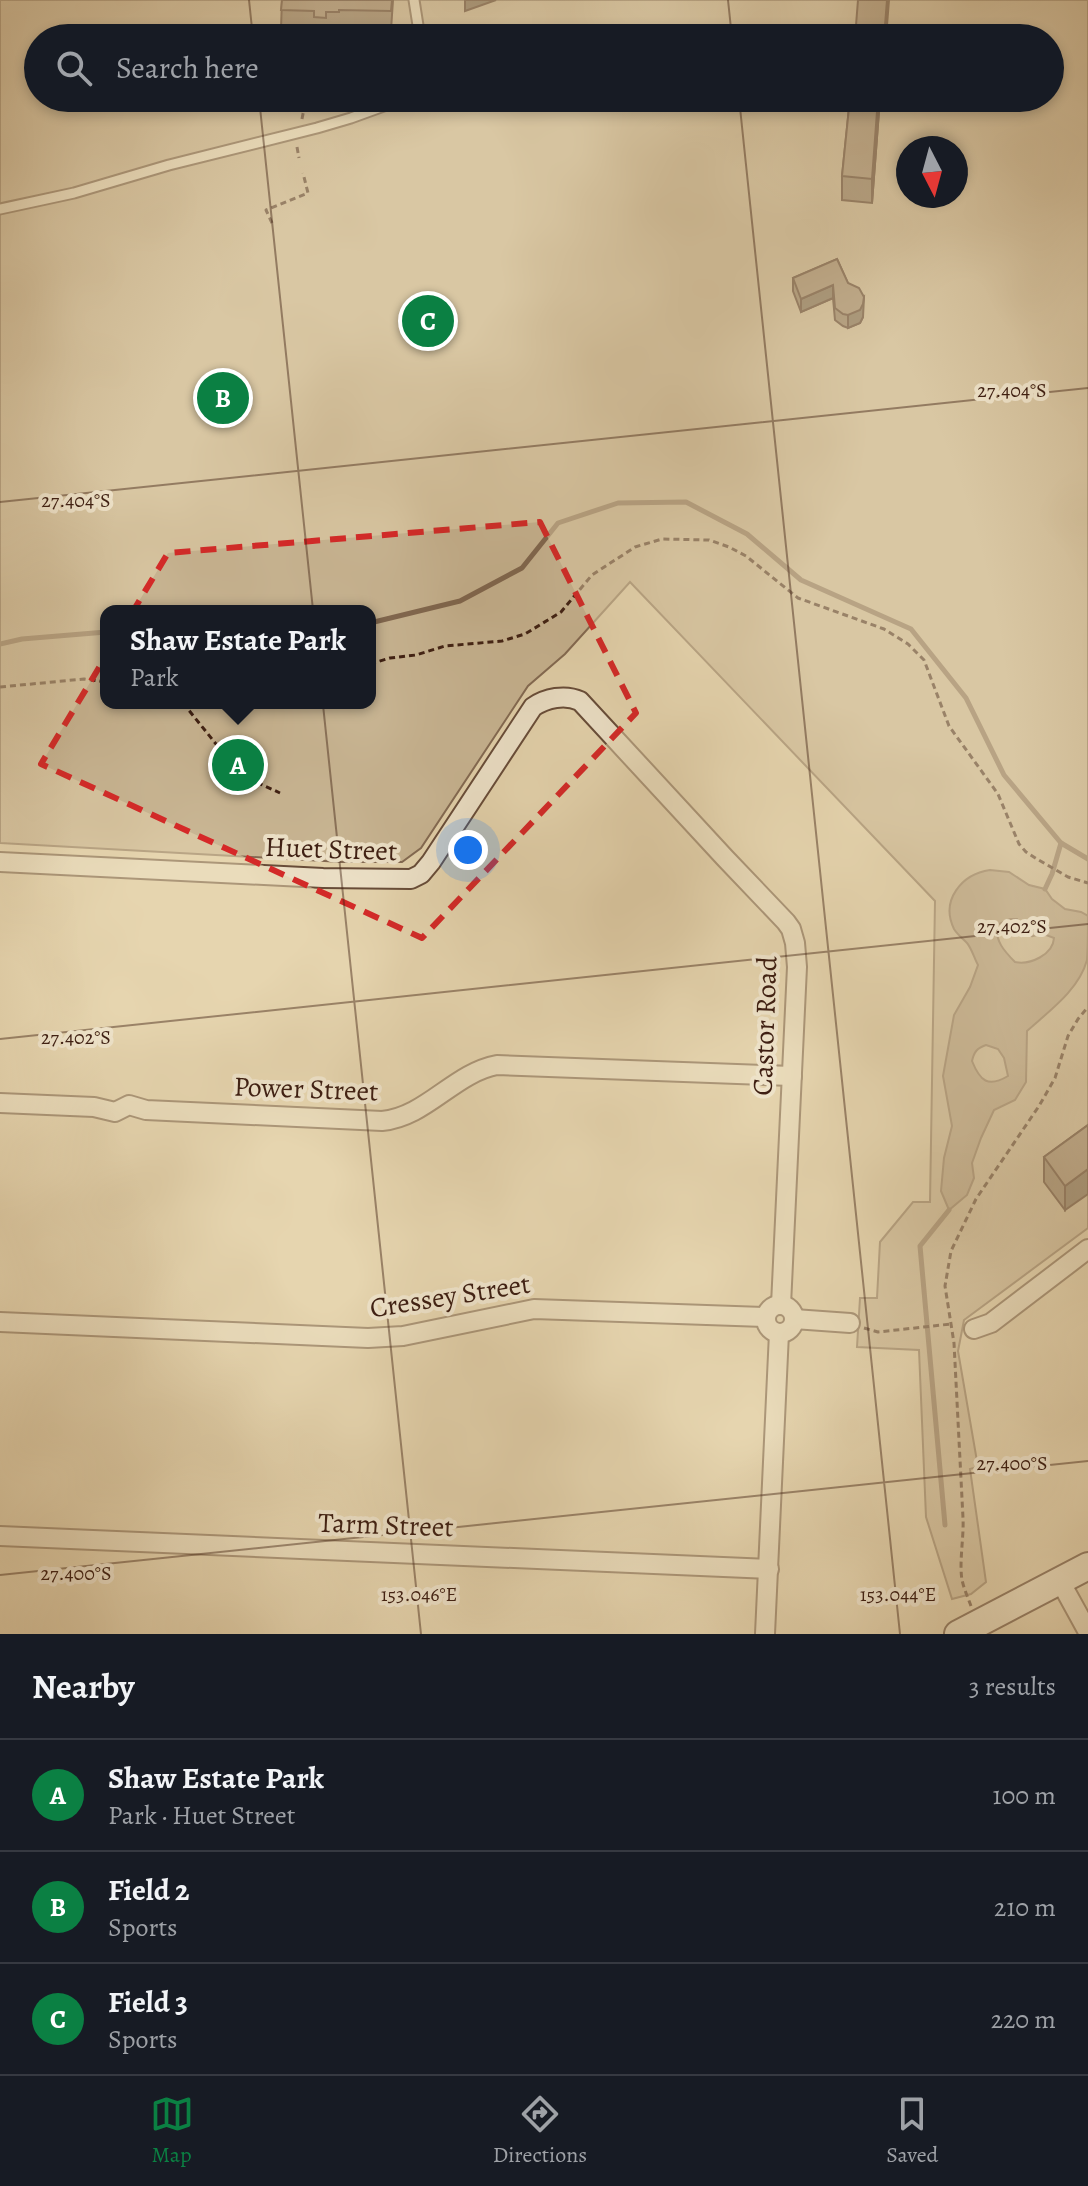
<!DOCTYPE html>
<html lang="en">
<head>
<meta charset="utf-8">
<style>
	:root { --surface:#171b24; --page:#242831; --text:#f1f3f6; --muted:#9ea1a6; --line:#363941; --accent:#0b8043 }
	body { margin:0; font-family:Alegreya,serif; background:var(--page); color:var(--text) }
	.compass { position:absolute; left:896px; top:136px; width:72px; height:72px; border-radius:50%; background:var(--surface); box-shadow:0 4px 12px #0003; rotate:174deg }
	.you { position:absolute; left:468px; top:850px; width:28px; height:28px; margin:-20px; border:6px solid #fff; border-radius:50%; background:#1a73e8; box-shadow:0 0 0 12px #1a73e833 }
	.badge { display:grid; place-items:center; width:52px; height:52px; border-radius:50%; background:var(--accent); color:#fff; font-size:26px; font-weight:700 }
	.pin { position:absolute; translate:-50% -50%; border:4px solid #fff; box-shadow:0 2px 8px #0006 }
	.popup { position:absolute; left:100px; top:605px; width:276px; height:104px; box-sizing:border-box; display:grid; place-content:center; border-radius:16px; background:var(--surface); filter:drop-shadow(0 2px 6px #0005); font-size:26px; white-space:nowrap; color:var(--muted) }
	.popup b { font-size:30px; color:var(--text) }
	.popup::after { content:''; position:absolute; left:50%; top:100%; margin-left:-16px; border:16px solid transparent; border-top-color:var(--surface) }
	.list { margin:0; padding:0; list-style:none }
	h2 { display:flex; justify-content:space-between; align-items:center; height:104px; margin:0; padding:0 32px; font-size:34px }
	h2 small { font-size:26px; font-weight:400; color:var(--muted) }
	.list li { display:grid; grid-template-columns:52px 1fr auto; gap:24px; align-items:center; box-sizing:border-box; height:112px; padding:0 32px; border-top:2px solid var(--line) }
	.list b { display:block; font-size:30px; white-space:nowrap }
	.list p { margin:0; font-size:26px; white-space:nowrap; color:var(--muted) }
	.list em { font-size:26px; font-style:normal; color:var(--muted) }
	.icon { flex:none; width:44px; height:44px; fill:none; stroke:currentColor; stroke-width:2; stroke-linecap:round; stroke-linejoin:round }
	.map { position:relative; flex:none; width:1088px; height:1634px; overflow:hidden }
	.search { position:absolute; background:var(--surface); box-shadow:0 4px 12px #0003; left:24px; right:24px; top:24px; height:88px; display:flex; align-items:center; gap:20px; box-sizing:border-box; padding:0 28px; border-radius:44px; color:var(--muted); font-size:30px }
	.sheet { height:440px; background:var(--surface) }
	nav { display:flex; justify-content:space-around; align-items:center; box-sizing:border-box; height:112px; border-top:2px solid var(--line); background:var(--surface); font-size:22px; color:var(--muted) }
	nav a { display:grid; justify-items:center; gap:4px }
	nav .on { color:var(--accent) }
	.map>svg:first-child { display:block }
</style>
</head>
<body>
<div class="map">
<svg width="1088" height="1634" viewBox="0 0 1088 1634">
	<rect width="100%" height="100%" fill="#e6d5af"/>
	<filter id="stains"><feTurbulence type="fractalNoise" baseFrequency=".0025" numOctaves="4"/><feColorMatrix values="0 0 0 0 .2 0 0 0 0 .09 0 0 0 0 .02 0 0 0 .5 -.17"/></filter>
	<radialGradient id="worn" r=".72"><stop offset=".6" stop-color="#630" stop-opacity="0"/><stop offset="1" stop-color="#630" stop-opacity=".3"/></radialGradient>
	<path fill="#c9b694" stroke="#836a53" stroke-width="2" fill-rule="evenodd" d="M0,0H1088V1228L964,1320L958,1351L978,1467L970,1469L986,1582L971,1594L952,1599L926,1517L919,1350L857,1347L860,1298H877L880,1242L913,1202H930L935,901L630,582L565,654L528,686L421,848L402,862H342L0,843ZM38,38H1050V98H38ZM908,148H956V196H908ZM106,611H370V703H106Z"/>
	<path fill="#ad977a" stroke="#806750" stroke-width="2" fill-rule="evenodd" d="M990,870L1009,872L1029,885L1045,889L1052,899L1065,909L1081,912L1088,916C1088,930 1088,947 1087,960C1079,990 1049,1011 1027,1031L1026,1082L1015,1100L994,1110L981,1138L972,1163L974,1178L967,1195L949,1210L941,1191L944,1158L952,1126L943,1076L954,1015L970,987L978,965C974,958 972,949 967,943C962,938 957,934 954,929C940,900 962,874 990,870ZM1010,919H1017L1024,934C1031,937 1035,937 1041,933L1054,938C1053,955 1030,965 1015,962C1004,951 995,941 997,925ZM986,1045L998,1049L1004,1058L1008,1076C988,1088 980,1081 972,1061C974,1052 977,1048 986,1045Z"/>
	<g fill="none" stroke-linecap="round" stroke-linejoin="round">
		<g stroke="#806750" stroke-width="5">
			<path d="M370,623L460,601L522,568L558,523L618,503L686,502L747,534L801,580L911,629L966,698L1004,775L1061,843L1088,859"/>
			<path d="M0,644L22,639L106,632"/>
			<path d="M1045,889L1052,874L1061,843"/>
			<path d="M945,1525L920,1246L949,1210"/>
		</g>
		<g stroke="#674c39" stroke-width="13">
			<g id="lane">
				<path d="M414,0L420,38"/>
				<path d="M0,209L74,193L169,165L317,128L351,118L406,98"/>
			</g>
		</g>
		<g stroke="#674c39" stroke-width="22">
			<g id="street">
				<path d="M0,862L323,878L411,879L421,874L431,862L533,707C546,698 565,694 580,701L725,858L786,922L791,929L795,943L797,967L781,1305"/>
				<path d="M0,1103L94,1107L115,1112L129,1105L146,1110L382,1121C426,1117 454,1073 497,1065L792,1076"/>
				<circle cx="780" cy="1319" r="14"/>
				<path d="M794,1319L850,1323"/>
				<path d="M0,1322L368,1338L403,1336L534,1309L766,1317"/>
				<path d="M974,1329L991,1323L1088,1249"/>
				<path d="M0,1536L769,1569"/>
				<path d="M1060,1581L1088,1632"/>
				<path d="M765,1634L779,1333"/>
			</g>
		</g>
		<g stroke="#3d1e12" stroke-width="30">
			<path id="secondary" d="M958,1634L1088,1566"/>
		</g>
		<g stroke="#3d1e12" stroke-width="3" stroke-dasharray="6 4" stroke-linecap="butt">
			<path d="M302,119L306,98"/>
			<path d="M297,147L299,158"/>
			<path d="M272,223L266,210L308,193L303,173"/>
			<path d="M370,664L390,658L416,655L445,646L502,641L525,634L561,612L592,575L635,547L662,539L709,540L729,547L746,556L798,598L884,629L908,644L924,660L949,726L998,794L1019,844L1026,852L1037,859L1068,877L1088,883"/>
			<path d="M0,687L84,679L106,682"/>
			<path d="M183,703L241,775L280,793"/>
			<path d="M864,1328L878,1332L951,1324"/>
			<path d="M971,1606C968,1598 964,1589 962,1580C959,1562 964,1537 963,1518L954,1343L945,1286L951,1251L976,1199L1039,1106L1055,1078L1068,1036L1078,1019L1088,1007"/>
		</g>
		<use href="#lane" stroke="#efe4cb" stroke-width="9"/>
		<use href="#street" stroke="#efe4cb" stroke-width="18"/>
		<use href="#secondary" stroke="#efe4cb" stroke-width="26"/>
	</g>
	<g fill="#806c56" stroke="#3d1e12" stroke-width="2">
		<path d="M282,0H393L391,30L339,28V31L326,30V36H314V29L281,28Z"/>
		<path d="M850,98H885L884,111H879L872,203L842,200V176Z"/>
		<path d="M837,259L863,317L860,323L848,328L843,326L835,320L833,298L801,312L793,291V278Z"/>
		<path d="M1088,1125L1065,1210L1044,1182V1157Z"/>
	</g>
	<g fill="#685846" stroke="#3d1e12" stroke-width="2">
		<path d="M465,0H496L465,11Z"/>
		<path d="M887,0H889L886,38H884Z"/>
		<path d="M878,98L879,111L872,203V179Z"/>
		<path d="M833,285V298L801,312V299Z"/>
		<path d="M864,297L863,317L860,323L848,328V315Z"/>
		<path d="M1088,1169V1194L1065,1210V1186Z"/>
	</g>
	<g fill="#957d64" stroke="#3d1e12" stroke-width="2">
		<path d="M282,0H392L391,11L339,10V12H326V18L314,17V11L281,10Z"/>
		<path d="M858,0H887L884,38H855Z"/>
		<path d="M850,98H878L872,179L842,176Z"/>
		<path d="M837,259L848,283L859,288L864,297L863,304L860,310L848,315L843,314L835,308L833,285L801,299L793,278Z"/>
		<path d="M1088,1125V1169L1065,1186L1044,1157Z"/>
	</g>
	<path d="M0 0H1088V1634H0ZM540,522L636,713L422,938L41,764L168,553Z" fill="#e6d5af" fill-opacity=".55" fill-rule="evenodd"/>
	<path fill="none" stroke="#d62828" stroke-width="6" stroke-dasharray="16 10" stroke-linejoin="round" d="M540,522L636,713L422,938L41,764L168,553Z"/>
	<path fill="none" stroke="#3d1e12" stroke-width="2" stroke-opacity="0.45" d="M249,0L253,38M728,0L732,38M259,98L421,1634M739,98L900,1634M0,502L1088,388M0,1039L1088,924M0,1575L1088,1461"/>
	<g text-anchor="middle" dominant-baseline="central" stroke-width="8" stroke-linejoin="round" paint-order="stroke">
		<g font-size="28" fill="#3d1e12" stroke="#efe4cb">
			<text transform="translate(331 849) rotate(2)">Huet Street</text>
			<text transform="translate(765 1026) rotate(-88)">Castor Road</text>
			<text transform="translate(306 1089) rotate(2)">Power Street</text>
			<text transform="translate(450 1296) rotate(-9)">Cressey Street</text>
			<text transform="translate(386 1525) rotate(2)">Tarm Street</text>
		</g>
	</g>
	<g font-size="20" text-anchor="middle" fill="#3d1e12" stroke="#efe4cb" stroke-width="8" stroke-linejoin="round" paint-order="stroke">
		<text x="1012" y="397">27.404°S</text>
		<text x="76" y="507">27.404°S</text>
		<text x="1012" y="933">27.402°S</text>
		<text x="76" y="1044">27.402°S</text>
		<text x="1012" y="1470">27.400°S</text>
		<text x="76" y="1580">27.400°S</text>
		<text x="419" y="1601">153.046°E</text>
		<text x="898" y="1601">153.044°E</text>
	</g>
	<rect width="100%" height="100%" filter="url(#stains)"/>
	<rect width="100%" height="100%" fill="url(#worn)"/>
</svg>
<svg class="compass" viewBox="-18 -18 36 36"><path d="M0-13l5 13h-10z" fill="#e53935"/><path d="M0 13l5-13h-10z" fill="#9ea1a6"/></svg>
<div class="you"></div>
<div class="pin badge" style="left:238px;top:765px">A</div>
<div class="popup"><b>Shaw Estate Park</b>Park</div>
<div class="pin badge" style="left:223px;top:398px">B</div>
<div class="pin badge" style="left:428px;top:321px">C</div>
<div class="search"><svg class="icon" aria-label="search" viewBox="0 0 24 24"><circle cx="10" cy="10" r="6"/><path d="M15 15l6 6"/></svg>Search here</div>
</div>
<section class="sheet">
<h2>Nearby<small>3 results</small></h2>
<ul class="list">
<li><span class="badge">A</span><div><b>Shaw Estate Park</b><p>Park · Huet Street</p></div><em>100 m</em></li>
<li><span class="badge">B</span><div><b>Field 2</b><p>Sports</p></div><em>210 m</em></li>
<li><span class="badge">C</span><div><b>Field 3</b><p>Sports</p></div><em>220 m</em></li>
</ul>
</section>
<nav>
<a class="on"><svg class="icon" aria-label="map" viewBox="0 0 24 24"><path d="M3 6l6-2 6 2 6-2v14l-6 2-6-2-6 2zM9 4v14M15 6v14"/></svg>Map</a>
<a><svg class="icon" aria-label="directions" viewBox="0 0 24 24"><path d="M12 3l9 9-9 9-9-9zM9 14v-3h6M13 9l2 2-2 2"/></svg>Directions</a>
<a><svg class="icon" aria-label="saved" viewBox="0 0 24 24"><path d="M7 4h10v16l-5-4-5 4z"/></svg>Saved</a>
</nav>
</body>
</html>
